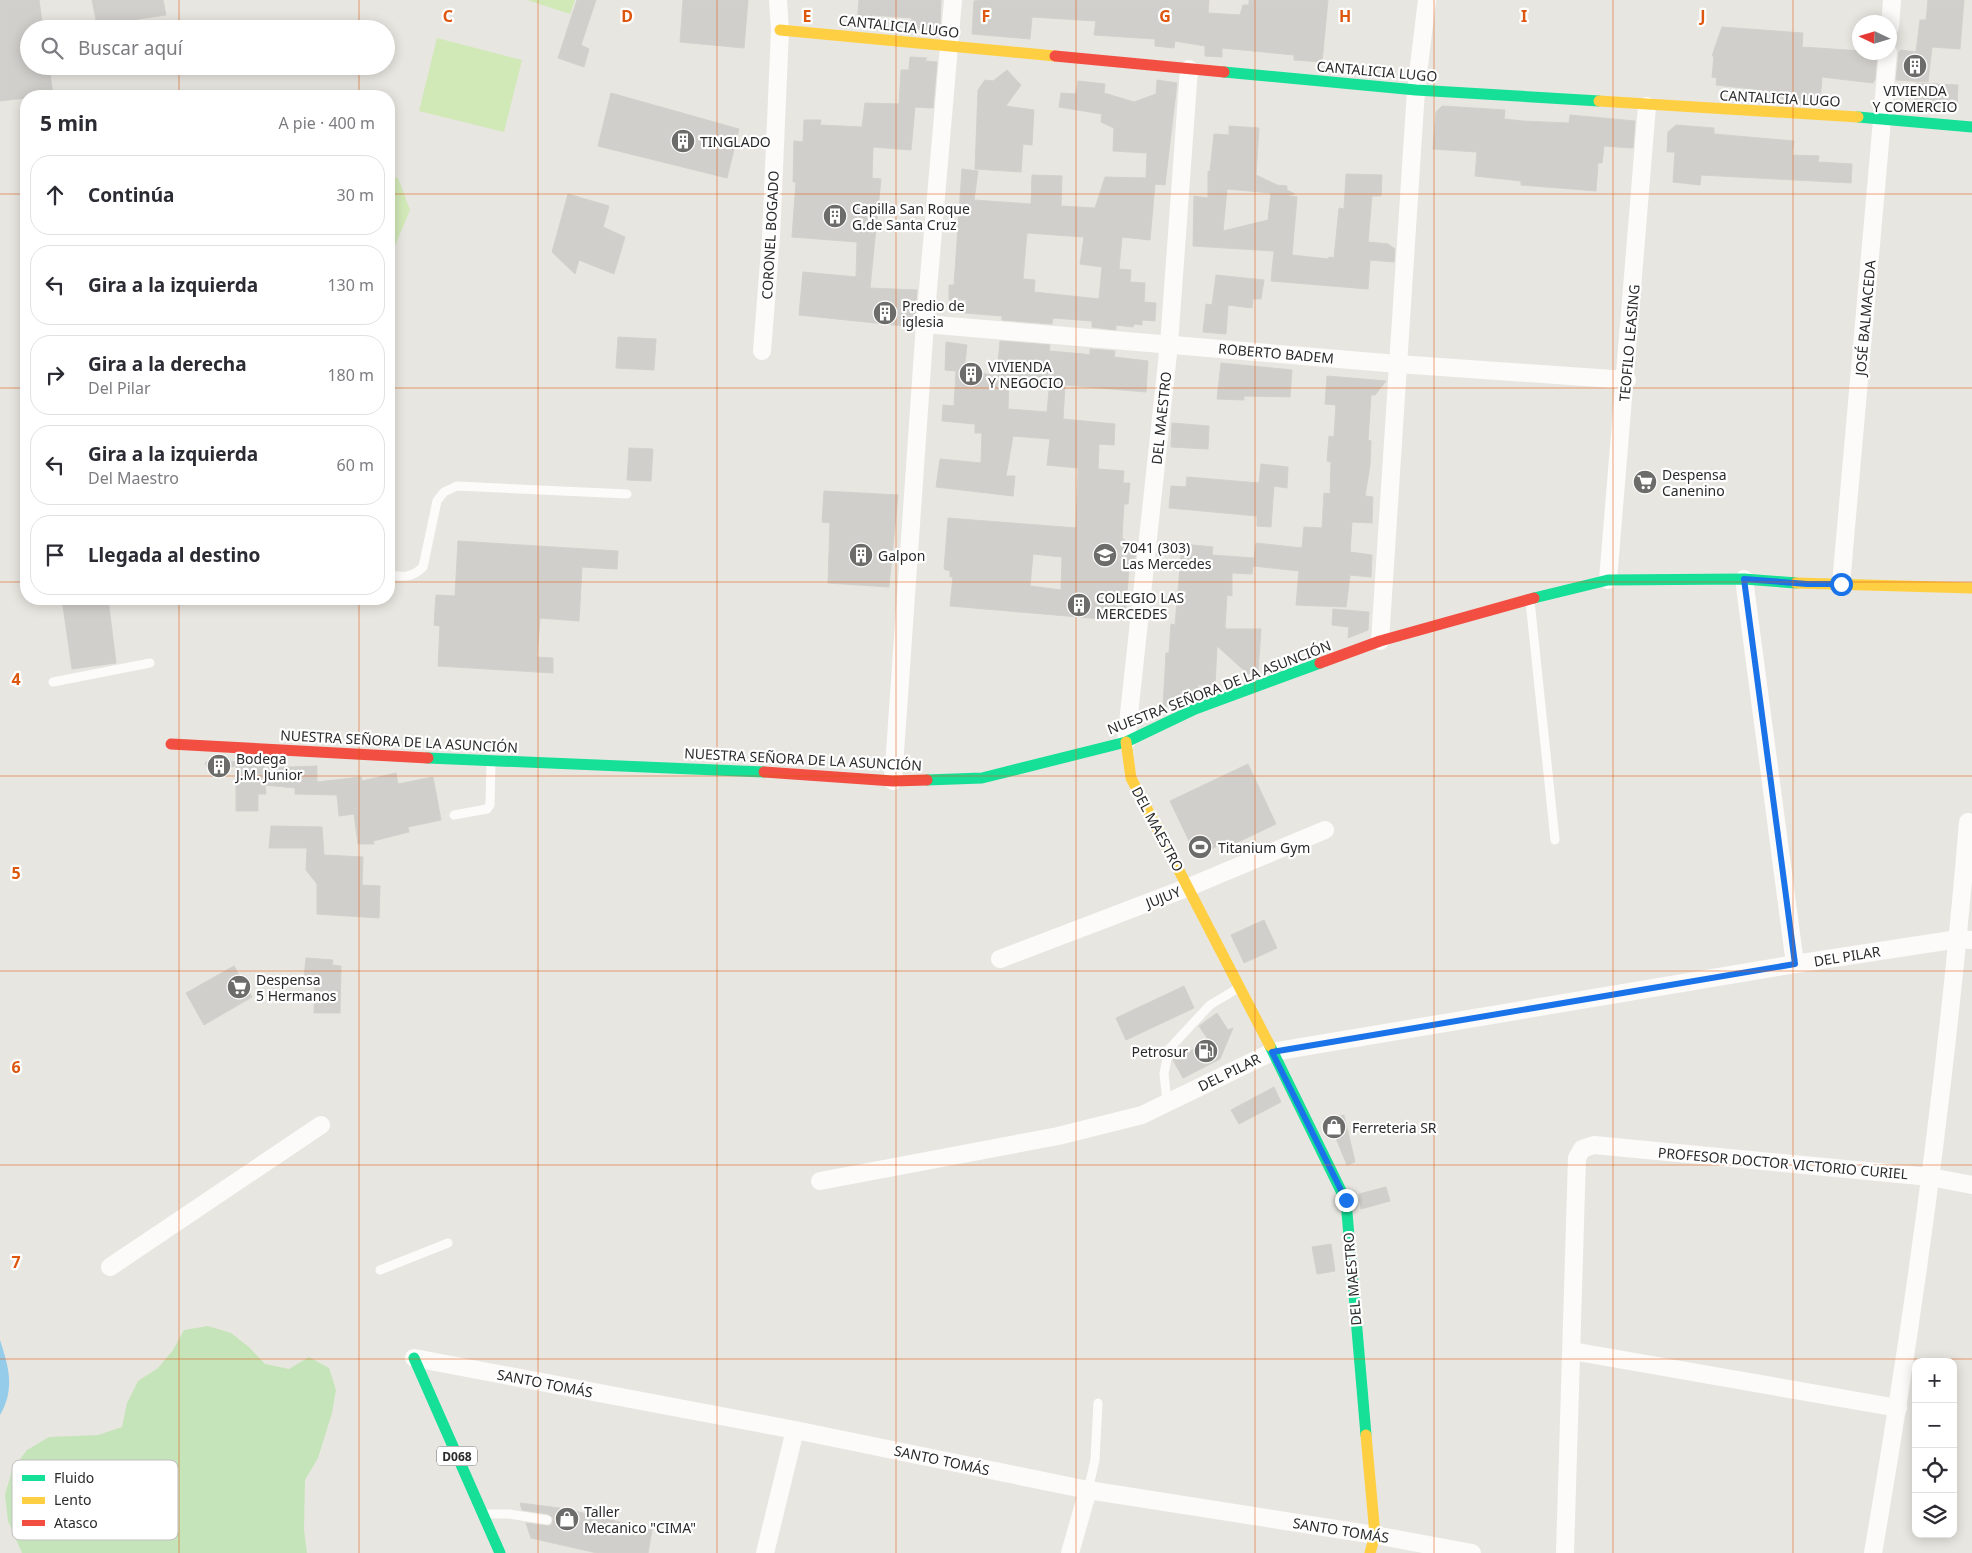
<!DOCTYPE html>
<html lang="es">
<head>
<meta charset="utf-8">
<style>
	:root { --surface:#fff; --page:#f7f7f7; --text:#2b2b33; --muted:#7c7c81; --line:#e1e1e2 }
	body { margin:0; font-family:"Noto Sans",sans-serif; background:var(--page); color:var(--text) }
	.controls { position:absolute; right:15px; bottom:15px; display:grid; overflow:hidden; border-radius:10px; box-shadow:0 2px 12px #0003 }
	.controls button { width:45px; height:45px; display:grid; place-items:center; padding:0; border:0; border-bottom:1px solid var(--line); background:var(--surface); color:var(--text); font:25px sans-serif }
	.compass { position:absolute; left:1852px; top:15px; width:45px; height:45px; border-radius:50%; background:var(--surface); box-shadow:0 2px 12px #0003; rotate:274deg }
	.stop { position:absolute; width:15px; height:15px; margin:-11px; border:4px solid #1a73e8; border-radius:50%; background:#fff }
	.stop.end { background:#1a73e8; border-color:#fff; box-shadow:0 1px 5px #0008 }
	.list { margin:0; padding:0; list-style:none }
	h2 { display:flex; justify-content:space-between; align-items:center; height:65px; margin:0; padding:0 20px; font-size:21px }
	h2 small { font-size:16px; font-weight:400; color:var(--muted) }
	.list li { display:grid; grid-template-columns:32px 1fr auto; gap:15px; align-items:center; box-sizing:border-box; height:80px; margin:0 10px 10px; padding:0 10px; border:1px solid var(--line); border-radius:20px }
	.list b { display:block; font-size:19px; white-space:nowrap }
	.list p { margin:0; font-size:16px; white-space:nowrap; color:var(--muted) }
	.list em { font-size:16px; font-style:normal; color:var(--muted) }
	.icon { flex:none; width:28px; height:28px; fill:none; stroke:currentColor; stroke-width:2; stroke-linecap:round; stroke-linejoin:round }
	.map { position:relative; flex:none; width:1972px; height:1553px; overflow:hidden }
	.search { position:absolute; background:var(--surface); box-shadow:0 2px 12px #0003; left:20px; top:20px; width:375px; height:55px; display:flex; align-items:center; gap:12px; box-sizing:border-box; padding:0 18px; border-radius:28px; color:var(--muted); font-size:19px }
	.panel { position:absolute; background:var(--surface); box-shadow:0 2px 12px #0003; left:20px; top:90px; width:375px; height:515px; border-radius:20px }
	.map>svg:first-child { display:block }
</style>
</head>
<body>
<div class="map">
<svg width="1972" height="1553" viewBox="0 0 1972 1553">
	<rect width="100%" height="100%" fill="#e8e6e0"/>
	<path fill="#c6e4b9" d="M208,1326L231,1333L249,1347L265,1364L289,1369L309,1357L329,1368L336,1390L332,1413L318,1458L305,1480L304,1530L307,1553H22L8,1521L5,1495L12,1470L27,1450L49,1437L98,1435L122,1427L127,1403L138,1381L158,1368L173,1350L184,1330Z"/>
	<g fill="#d1e8b7">
		<path d="M527,0H575L570,14Z"/>
		<path d="M437,38L522,60L504,132L419,111Z"/>
		<path d="M389,177L398,178L410,210L389,260Z"/>
	</g>
	<path fill="#94ccea" d="M0,1340C9,1368 15,1389 0,1415Z"/>
	<g fill="#d1cfcb" stroke="#d3d1cc" fill-rule="evenodd">
		<path d="M0,0H39L43,29H29V66H49L53,95L26,96V98L0,101Z"/>
		<path d="M92,0H163L166,15L97,25Z"/>
		<path d="M577,0H596L581,45L589,49L584,67L558,58Z"/>
		<path d="M683,0H748L744,48L680,42Z"/>
		<path d="M859,0H941L940,31L911,28L912,18L872,15L871,24L857,23Z"/>
		<path d="M979,0H1209L1208,13L1240,15L1243,5H1249V0H1328L1322,62L1294,60V55L1222,48V57L1205,56V46L1175,41L1174,48L1155,46V39L1094,35L1096,21L1032,17L1030,39L972,34L974,1Z"/>
		<path d="M1928,0H1964L1960,49L1932,47L1928,82L1896,80L1899,52L1901,50L1916,52L1920,20H1926Z"/>
		<path d="M1722,27L1803,33L1802,47L1877,52L1875,79L1873,83L1822,77L1820,101L1770,98V91L1716,85L1717,78L1712,77L1714,56H1712Z"/>
		<path d="M910,57L927,58L925,61L937,62L933,108L915,107L911,150L873,147L872,178L881,179L870,288L917,290L914,327L799,315L803,272L856,277L857,242L792,237L796,182H793L794,141L803,142L804,120H821L820,125L862,127L865,103L899,104L901,70H909Z"/>
		<path d="M1007,70L1021,85L1006,106L1034,110L1032,145L1023,144L1021,172L975,169L978,90L985,80L993,81Z"/>
		<path d="M1157,80L1177,83L1165,185L1155,184L1150,240L1122,237L1119,269L1131,270L1130,282L1145,283L1144,302L1156,303L1155,321L1142,320V325L1134,324L1133,327L1116,325V330L1092,327V321L1053,318L1052,324L1002,320V316L965,313L966,300H949V285H954L962,169L978,171L974,200L1031,204L1032,175L1062,176L1061,206L1095,208L1105,177L1146,178L1147,153L1113,151L1114,128L1101,122L1102,114L1059,107L1061,93L1076,94L1078,81L1105,84L1104,93L1134,102L1156,94ZM1027,233L1084,237L1080,264L1102,267L1099,299L1034,292L1035,280L1023,279Z"/>
		<path d="M1916,83L1958,85L1957,108L1914,104Z"/>
		<path d="M611,93L739,129L727,178L598,146Z"/>
		<path d="M1442,106L1505,110L1504,119L1523,121L1569,123L1570,115L1635,121L1633,148L1604,146L1602,163H1598L1596,191L1521,185V181L1475,176L1477,152L1433,149L1436,112Z"/>
		<path d="M1676,125L1714,128V134L1794,141L1792,155L1819,156L1818,162L1852,164L1851,183L1701,175L1700,185L1673,182L1675,152H1667L1668,132Z"/>
		<path d="M1229,126L1259,128L1256,175L1277,185L1287,186V190L1295,194L1287,196L1297,197L1292,255L1328,259L1329,257L1334,258L1339,208L1344,209L1346,174L1382,175L1381,196H1372L1368,242L1388,244L1395,249L1394,262L1370,260L1368,289L1271,281L1274,251L1193,246L1194,196L1208,198V171L1210,172L1214,134L1229,135ZM1227,189L1271,193L1268,220L1223,231Z"/>
		<path d="M568,194L609,206L603,227L625,237L614,274L579,260L575,274L552,252Z"/>
		<path d="M1216,275L1264,280L1261,299H1253L1252,308L1228,305L1226,334L1203,332L1206,304L1212,305Z"/>
		<path d="M618,337L656,339L654,370L616,368Z"/>
		<path d="M1000,341L1050,345L1049,351L1084,354L1090,355V349L1115,351L1114,357L1148,361L1146,392L1065,385L1063,419L1115,424L1114,445L1099,444L1098,469L1124,471L1123,483H1130L1128,504H1124L1122,538L1136,549L1134,568H1129L1125,621L950,606L953,577H950V571L944,569L948,518L1076,528L1078,468L1047,465L1050,439L1013,436L1006,476H1015L1013,496L936,487L940,459L981,463L982,433H975V424L942,421L943,405L954,406L956,371L945,370L946,342L967,345L964,371L1009,377L1008,409L1047,412L1050,380L997,375ZM1033,554L1062,557L1061,590L1030,586Z"/>
		<path d="M1221,363L1292,370L1290,397L1244,396V400L1217,399Z"/>
		<path d="M1327,376L1386,381L1375,395H1371L1368,440L1371,441L1370,465L1365,496L1373,497L1372,523L1352,522L1350,552L1372,555L1371,577L1350,575L1346,607L1296,605L1299,571L1253,566L1256,543L1302,548L1304,527L1322,528L1324,493L1330,494L1331,462L1327,461L1329,436L1334,437L1336,405L1325,404Z"/>
		<path d="M1172,423L1209,426L1208,449L1171,447Z"/>
		<path d="M629,448L653,449L651,481L627,480Z"/>
		<path d="M1261,464L1288,467L1287,488L1274,486L1271,527L1257,526V516L1169,508L1171,486L1186,487L1187,477L1259,483Z"/>
		<path d="M824,491L898,495L889,587L828,583L830,523L822,522Z"/>
		<path d="M458,541L618,551L617,569L582,567L579,621L540,618L537,657L553,658V673L438,666L440,626L434,625L436,595L455,596Z"/>
		<path d="M1182,544L1213,547L1212,555L1254,558L1252,574L1232,573V596L1227,595L1225,627L1226,629H1261L1258,671L1248,674L1217,646L1215,686L1198,685V693L1163,708L1166,653H1169L1171,624L1175,625Z"/>
		<path d="M62,599H108L116,663L72,669Z"/>
		<path d="M1333,609L1369,612L1368,630L1348,638L1349,627L1332,625Z"/>
		<path d="M211,761L264,763V768L317,766V782L361,777L362,781L396,773L398,784L433,777L441,820L408,827L409,832L373,841L374,844H358L354,814L339,816L337,795L295,794V788L265,785L266,794H258V811H236V765L212,777L205,763Z"/>
		<path d="M1248,764L1276,824L1232,845L1230,840L1203,853L1193,849L1170,801Z"/>
		<path d="M271,826L322,827L324,855L363,857L362,885L380,886L379,918L317,914V884L306,870L307,848H269Z"/>
		<path d="M1264,920L1277,948L1244,963L1231,935Z"/>
		<path d="M306,958L333,960L332,965L341,966L340,1013H314L315,978L304,977Z"/>
		<path d="M234,966L252,997L204,1025L186,993Z"/>
		<path d="M1184,986L1194,1008L1126,1040L1116,1018Z"/>
		<path d="M1217,1013L1228,1030L1233,1028L1220,1059L1183,1078L1173,1060L1209,1041L1199,1026Z"/>
		<path d="M1274,1087L1281,1102L1239,1124L1231,1110Z"/>
		<path d="M1344,1115L1355,1162L1347,1165L1328,1119Z"/>
		<path d="M1386,1187L1390,1201L1361,1209L1359,1194Z"/>
		<path d="M1331,1244L1335,1271L1317,1274L1312,1247Z"/>
		<path d="M520,1503L567,1509L652,1530L648,1553H597L531,1538L526,1523L549,1526L552,1524L553,1518L548,1514L522,1510Z"/>
	</g>
	<g fill="none" stroke-linecap="round" stroke-linejoin="round">
		<g stroke="#fcfbfa" stroke-width="9">
			<path d="M389,575C403,577 412,578 423,567L437,501L444,492L457,486L627,494"/>
			<path d="M1530,601L1555,840"/>
			<path d="M53,682L150,663"/>
			<path d="M454,815L487,809L490,805L491,762"/>
			<path d="M1167,1102L1164,1073L1169,1049L1210,1005L1240,987"/>
			<path d="M380,1270L448,1243"/>
			<path d="M1088,1490L1095,1460L1098,1403"/>
			<path d="M486,1514H509L547,1520"/>
		</g>
		<g stroke="#fcfbfa" stroke-width="18">
			<path d="M1890,27L1892,0"/>
			<path d="M925,324L1398,364L1627,380"/>
			<path d="M762,351L771,237L780,30L778,0"/>
			<path d="M1744,579L1795,964"/>
			<path d="M1608,580L1647,106"/>
			<path d="M1841,584L1888,52"/>
			<path d="M1380,641L1416,90L1427,0"/>
			<path d="M1126,742L1169,344L1189,69"/>
			<path d="M893,781L925,324L953,0"/>
			<path d="M1000,959L1189,887L1325,830"/>
			<path d="M820,1181L1058,1136L1142,1115L1272,1052L1795,964L1958,939L1972,940"/>
			<path d="M110,1267L321,1125"/>
			<path d="M1572,1351L1898,1408"/>
			<path d="M414,1358L795,1430L1088,1490L1375,1535L1472,1553"/>
			<path d="M765,1553L795,1430"/>
			<path d="M1070,1553L1088,1490"/>
			<path d="M1565,1553L1577,1158L1582,1149L1594,1145L1930,1177L1972,1185"/>
			<path d="M1873,1553C1915,1311 1948,1067 1968,822"/>
		</g>
		<g stroke="#16e098" stroke-width="11">
			<path d="M1224,72L1416,90L1599,101"/>
			<path d="M1858,117L1972,127"/>
			<path d="M1534,598L1608,580L1744,579L1796,583"/>
			<path d="M428,758L764,772"/>
			<path d="M927,780L982,778L1126,742L1195,709L1320,663"/>
			<path d="M1270,1046L1346,1201L1366,1435"/>
			<path d="M414,1358L500,1553"/>
		</g>
		<g stroke="#ffcf43" stroke-width="11">
			<path d="M780,30L1055,56"/>
			<path d="M1599,101L1858,117"/>
			<path d="M1796,583L1972,588"/>
			<path d="M1126,742L1131,778L1270,1046"/>
			<path d="M1366,1435L1375,1535L1370,1553"/>
		</g>
		<g stroke="#f24e42" stroke-width="11">
			<path d="M1055,56L1224,72"/>
			<path d="M1320,663L1380,641L1534,598"/>
			<path d="M171,744L428,758"/>
			<path d="M764,772L893,781L927,780"/>
		</g>
	</g>
	<g fill="none" stroke-linecap="round" stroke-linejoin="round">
		<path stroke="#1a73e8" stroke-width="6" d="M1346,1200L1272,1052L1795,964L1744,579L1807,584H1841"/>
	</g>
	<path fill="none" stroke="#de570e" stroke-width="1" stroke-opacity="0.55" d="M179,0V29M359,0V29M538,0V1553M717,0V1553M896,0V1553M1076,0V1553M1255,0V1553M1434,0V1553M1613,0V1553M1793,0V1553M179,66V96M359,66V96M0,194H26M389,194H1972M0,388H26M389,388H1972M0,582H26M389,582H1972M179,599V1553M359,599V1553M0,776H1972M0,971H1972M0,1165H1972M0,1359H1972"/>
	<defs>
		<g id="building-disc" transform="scale(1.25)"><circle r="9.5" fill="#6c6c6a" stroke="#fff"/><path d="M-4-6H4V6H1V3H-1V6H-4ZM-2.5-4.3h1.7v1.8h-1.7ZM.8-4.3h1.7v1.8H.8ZM-2.5-1h1.7V.8h-1.7ZM.8-1h1.7V.8H.8Z" fill="#fff"/></g>
		<g id="supermarket-disc" transform="scale(1.25)"><circle r="9.5" fill="#6c6c6a" stroke="#fff"/><path d="M-6-5.5h2.5l.6 2H6L4.5 2H-2.5L-4.4-4H-6ZM-1.5 3.2a1.3 1.3 0 1 0 .1 0ZM3 3.2a1.3 1.3 0 1 0 .1 0Z" fill="#fff"/></g>
		<g id="school-disc" transform="scale(1.25)"><circle r="9.5" fill="#6c6c6a" stroke="#fff"/><path d="M0-5L7-2L0 1L-7-2ZM-4 1L0 2.5L4 1V4Q0 6-4 4Z" fill="#fff"/></g>
		<g id="stadium-disc" transform="scale(1.25)"><circle r="9.5" fill="#6c6c6a" stroke="#fff"/><path d="M0-5a6.5 5 0 1 0 0 10a6.5 5 0 1 0 0-10ZM-3.5-1.8h7v3.6h-7Z" fill="#fff"/></g>
		<g id="fuel-disc" transform="scale(1.25)"><circle r="9.5" fill="#6c6c6a" stroke="#fff"/><path d="M-5.5-6h7V0h2V4h1.3V-2.5L3-4.5l.8-.8L6-3V5H2.5V1h-1V6h-7ZM-4.2-4.7v3.2H.2V-4.7Z" fill="#fff"/></g>
		<g id="shop-disc" transform="scale(1.25)"><circle r="9.5" fill="#6c6c6a" stroke="#fff"/><path d="M-5-2.5h2.3a2.7 3.5 0 0 1 5.4 0H5L5.5 6h-11ZM-1.5-2.5h3a1.5 2.3 0 0 0-3 0Z" fill="#fff"/></g>
	</defs>
	<g fill-rule="evenodd">
		<use href="#building-disc" x="1915" y="66"/>
		<use href="#building-disc" x="683" y="141"/>
		<use href="#building-disc" x="835" y="216"/>
		<use href="#building-disc" x="885" y="313"/>
		<use href="#building-disc" x="971" y="374"/>
		<use href="#supermarket-disc" x="1645" y="482"/>
		<use href="#building-disc" x="861" y="555"/>
		<use href="#school-disc" x="1105" y="555"/>
		<use href="#building-disc" x="1079" y="605"/>
		<use href="#building-disc" x="219" y="766"/>
		<use href="#stadium-disc" x="1200" y="847"/>
		<use href="#supermarket-disc" x="239" y="987"/>
		<use href="#fuel-disc" x="1206" y="1051"/>
		<use href="#shop-disc" x="1334" y="1127"/>
		<use href="#shop-disc" x="567" y="1519"/>
	</g>
	<g text-anchor="middle" dominant-baseline="central" stroke-width="4.5" stroke-linejoin="round" paint-order="stroke">
		<rect fill="#fff" stroke="#6a6a6a" stroke-width="1" x="437" y="1446.5" width="40" height="19" rx="4"/>
		<g font-size="12" font-weight="bold" fill="#2a2a2a">
			<text x="457" y="1456">D068</text>
		</g>
		<g font-size="14" fill="#2a2a2a" stroke="#fff">
			<text transform="translate(899 26) rotate(6)">CANTALICIA LUGO</text>
			<text transform="translate(1377 71) rotate(5)">CANTALICIA LUGO</text>
			<text transform="translate(1780 98) rotate(3)">CANTALICIA LUGO</text>
			<text transform="translate(770 235) rotate(-87)">CORONEL BOGADO</text>
			<text transform="translate(1865 318) rotate(-85)">JOSÉ BALMACEDA</text>
			<text transform="translate(1629 343) rotate(-85)">TEOFILO LEASING</text>
			<text transform="translate(1276 353) rotate(5)">ROBERTO BADEM</text>
			<text transform="translate(1161 418) rotate(-84)">DEL MAESTRO</text>
			<text transform="translate(1219 687) rotate(-21)">NUESTRA SEÑORA DE LA ASUNCIÓN</text>
			<text transform="translate(399 741) rotate(3)">NUESTRA SEÑORA DE LA ASUNCIÓN</text>
			<text transform="translate(803 759) rotate(3)">NUESTRA SEÑORA DE LA ASUNCIÓN</text>
			<text transform="translate(1158 829) rotate(62)">DEL MAESTRO</text>
			<text transform="translate(1163 897) rotate(-21)">JUJUY</text>
			<text transform="translate(1847 956) rotate(-9)">DEL PILAR</text>
			<text transform="translate(1229 1072) rotate(-26)">DEL PILAR</text>
			<text transform="translate(1783 1163) rotate(5)">PROFESOR DOCTOR VICTORIO CURIEL</text>
			<text transform="translate(1352 1279) rotate(-95)">DEL MAESTRO</text>
			<text transform="translate(545 1383) rotate(11)">SANTO TOMÁS</text>
			<text transform="translate(942 1460) rotate(12)">SANTO TOMÁS</text>
			<text transform="translate(1341 1530) rotate(9)">SANTO TOMÁS</text>
		</g>
		<g font-size="14" fill="#2a2a2a" stroke="#fff" text-anchor="start">
			<text x="1915" y="90" text-anchor="middle">VIVIENDA<tspan x="1915" dy="16">Y COMERCIO</tspan></text>
			<text x="700" y="141">TINGLADO</text>
			<text x="852" y="208">Capilla San Roque<tspan x="852" dy="16">G.de Santa Cruz</tspan></text>
			<text x="902" y="305">Predio de<tspan x="902" dy="16">iglesia</tspan></text>
			<text x="988" y="366">VIVIENDA<tspan x="988" dy="16">Y NEGOCIO</tspan></text>
			<text x="1662" y="474">Despensa<tspan x="1662" dy="16">Canenino</tspan></text>
			<text x="1122" y="547">7041 (303)<tspan x="1122" dy="16">Las Mercedes</tspan></text>
			<text x="878" y="555">Galpon</text>
			<text x="1096" y="597">COLEGIO LAS<tspan x="1096" dy="16">MERCEDES</tspan></text>
			<text x="236" y="758">Bodega<tspan x="236" dy="16">J.M. Junior</tspan></text>
			<text x="1218" y="847">Titanium Gym</text>
			<text x="256" y="979">Despensa<tspan x="256" dy="16">5 Hermanos</tspan></text>
			<text x="1188" y="1051" text-anchor="end">Petrosur</text>
			<text x="1352" y="1127">Ferreteria SR</text>
			<text x="584" y="1511">Taller<tspan x="584" dy="16">Mecanico "CIMA"</tspan></text>
		</g>
	</g>
	<rect x="12" y="1460" width="166" height="80" rx="8" fill="#fff" stroke="#bfbfbf" stroke-width="1"/>
	<rect x="22" y="1475" width="23" height="6" fill="#16e098"/>
	<rect x="22" y="1497" width="23" height="7" fill="#ffcf43"/>
	<rect x="22" y="1520" width="23" height="6" fill="#f24e42"/>
	<g font-size="14" fill="#2a2a2a">
		<text x="54" y="1483">Fluido</text>
		<text x="54" y="1505">Lento</text>
		<text x="54" y="1528">Atasco</text>
	</g>
	<g font-size="16" text-anchor="middle" font-weight="bold" fill="#de570e" stroke="#fff" stroke-width="4.5" stroke-linejoin="round" paint-order="stroke">
		<text x="448" y="22">C</text>
		<text x="627" y="22">D</text>
		<text x="807" y="22">E</text>
		<text x="986" y="22">F</text>
		<text x="1165" y="22">G</text>
		<text x="1345" y="22">H</text>
		<text x="1524" y="22">I</text>
		<text x="1703" y="22">J</text>
		<text x="16" y="685">4</text>
		<text x="16" y="879">5</text>
		<text x="16" y="1073">6</text>
		<text x="16" y="1268">7</text>
	</g>
</svg>
<div class="controls">
<button>+</button>
<button>−</button>
<button><svg class="icon" aria-label="locate" viewBox="0 0 24 24"><circle cx="12" cy="12" r="6"/><path d="M12 2v4M12 18v4M2 12h4M18 12h4"/></svg></button>
<button><svg class="icon" aria-label="layers" viewBox="0 0 24 24"><path d="M12 4l9 5-9 5-9-5zM3 14l9 5 9-5"/></svg></button>
</div>
<svg class="compass" viewBox="-18 -18 36 36"><path d="M0-13l5 13h-10z" fill="#e53935"/><path d="M0 13l5-13h-10z" fill="#7c7c81"/></svg>
<div class="stop" style="left:1841px;top:584px"></div>
<div class="stop end" style="left:1346px;top:1200px"></div>
<div class="search"><svg class="icon" aria-label="search" viewBox="0 0 24 24"><circle cx="10" cy="10" r="6"/><path d="M15 15l6 6"/></svg>Buscar aquí</div>
<section class="panel">
<h2>5 min<small>A pie · 400 m</small></h2>
<ul class="list">
<li><svg class="icon" aria-label="ahead" viewBox="0 0 24 24"><path d="M12 20V5M6 11l6-6 6 6"/></svg><div><b>Continúa</b></div><em>30 m</em></li>
<li><svg class="icon" aria-label="left" viewBox="0 0 24 24"><path d="M17 20v-9H6M10 6l-5 5 5 5"/></svg><div><b>Gira a la izquierda</b></div><em>130 m</em></li>
<li><svg class="icon" aria-label="right" viewBox="0 0 24 24"><path d="M7 20v-9h11M14 6l5 5-5 5"/></svg><div><b>Gira a la derecha</b><p>Del Pilar</p></div><em>180 m</em></li>
<li><svg class="icon" aria-label="left" viewBox="0 0 24 24"><path d="M17 20v-9H6M10 6l-5 5 5 5"/></svg><div><b>Gira a la izquierda</b><p>Del Maestro</p></div><em>60 m</em></li>
<li><svg class="icon" aria-label="arrive" viewBox="0 0 24 24"><path d="M6 21V4h12l-3 4 3 4H6"/></svg><div><b>Llegada al destino</b></div></li>
</ul>
</section>
</div>
</body>
</html>
